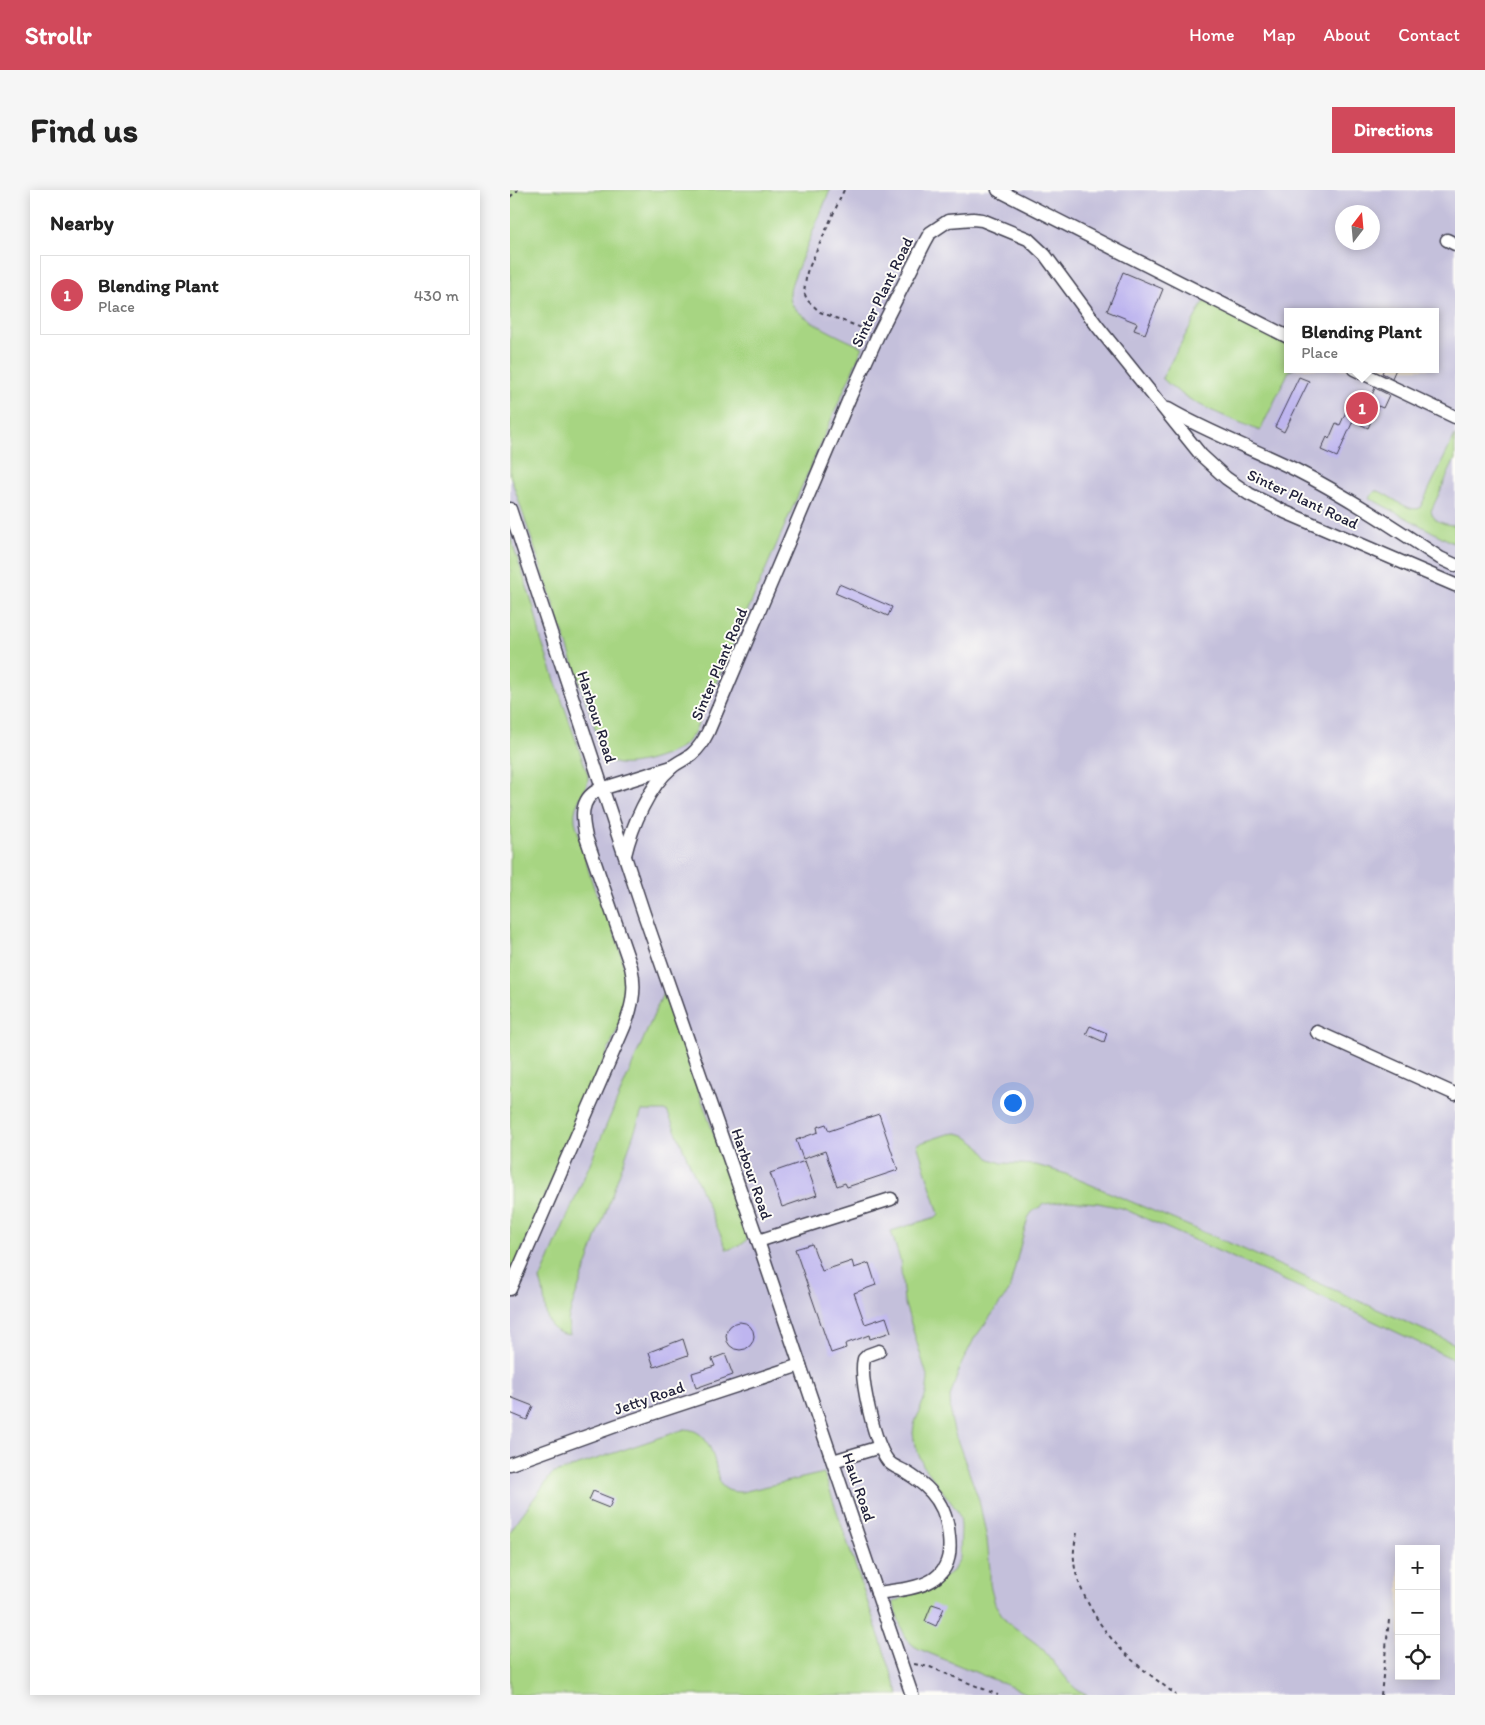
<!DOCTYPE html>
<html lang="en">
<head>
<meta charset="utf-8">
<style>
	:root { --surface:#fff; --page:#f6f6f6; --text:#222; --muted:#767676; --line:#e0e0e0; --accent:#d1495b }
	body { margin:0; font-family:Itim,sans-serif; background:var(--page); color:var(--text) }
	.controls { position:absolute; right:15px; bottom:15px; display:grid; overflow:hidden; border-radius:0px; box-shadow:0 2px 12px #0003 }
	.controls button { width:45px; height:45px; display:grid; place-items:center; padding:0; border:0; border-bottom:1px solid var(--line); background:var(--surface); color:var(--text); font:25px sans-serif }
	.compass { position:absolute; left:825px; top:15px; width:45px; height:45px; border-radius:50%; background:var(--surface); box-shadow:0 2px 12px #0003; rotate:16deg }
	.you { position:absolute; left:502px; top:912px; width:18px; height:18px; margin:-12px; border:4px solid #fff; border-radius:50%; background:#1a73e8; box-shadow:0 0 0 8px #1a73e833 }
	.badge { display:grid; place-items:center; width:32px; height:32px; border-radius:50%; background:var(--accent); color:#fff; font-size:16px; font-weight:700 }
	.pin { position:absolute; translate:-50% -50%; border:2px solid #fff; box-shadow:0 1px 5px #0006 }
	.popup { position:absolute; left:774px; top:118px; width:155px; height:65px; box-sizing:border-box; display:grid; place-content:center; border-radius:0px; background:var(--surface); filter:drop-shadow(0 1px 4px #0005); font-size:16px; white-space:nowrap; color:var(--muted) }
	.popup b { font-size:19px; color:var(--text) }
	.popup::after { content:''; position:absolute; left:50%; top:100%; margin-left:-10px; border:10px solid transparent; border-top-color:var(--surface) }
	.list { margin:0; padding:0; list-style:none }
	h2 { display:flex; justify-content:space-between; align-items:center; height:65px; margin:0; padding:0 20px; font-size:21px }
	h2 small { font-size:16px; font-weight:400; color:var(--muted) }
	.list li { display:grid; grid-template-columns:32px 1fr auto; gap:15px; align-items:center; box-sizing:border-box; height:80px; margin:0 10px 10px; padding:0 10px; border:1px solid var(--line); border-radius:0px }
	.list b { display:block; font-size:19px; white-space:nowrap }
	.list p { margin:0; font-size:16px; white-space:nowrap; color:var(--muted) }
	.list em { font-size:16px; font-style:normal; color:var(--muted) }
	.icon { flex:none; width:28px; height:28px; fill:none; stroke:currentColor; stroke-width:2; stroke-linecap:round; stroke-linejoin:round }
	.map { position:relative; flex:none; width:945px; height:1505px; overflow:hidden; border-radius:0px }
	header { display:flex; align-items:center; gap:30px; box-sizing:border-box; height:70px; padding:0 25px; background:var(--accent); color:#fff }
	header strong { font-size:24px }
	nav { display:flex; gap:28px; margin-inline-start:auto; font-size:18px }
	.intro { display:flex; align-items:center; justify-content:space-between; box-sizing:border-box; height:120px; padding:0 30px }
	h1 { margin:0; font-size:35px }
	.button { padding:12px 22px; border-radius:0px; background:var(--accent); color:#fff; font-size:18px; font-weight:700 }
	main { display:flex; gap:30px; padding:0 30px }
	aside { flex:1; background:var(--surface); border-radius:0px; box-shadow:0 2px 12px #0003 }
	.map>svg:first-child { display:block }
</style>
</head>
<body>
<header>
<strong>Strollr</strong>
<nav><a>Home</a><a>Map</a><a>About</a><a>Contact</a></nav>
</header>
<div class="intro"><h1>Find us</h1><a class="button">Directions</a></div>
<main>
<aside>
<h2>Nearby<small></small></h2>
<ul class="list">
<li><span class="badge">1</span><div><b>Blending Plant</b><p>Place</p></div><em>430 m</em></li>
</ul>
</aside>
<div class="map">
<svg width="945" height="1505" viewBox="0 0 945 1505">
	<rect width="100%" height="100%" fill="#fdfcf7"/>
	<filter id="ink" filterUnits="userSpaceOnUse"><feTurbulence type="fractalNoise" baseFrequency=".02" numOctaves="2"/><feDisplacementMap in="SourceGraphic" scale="10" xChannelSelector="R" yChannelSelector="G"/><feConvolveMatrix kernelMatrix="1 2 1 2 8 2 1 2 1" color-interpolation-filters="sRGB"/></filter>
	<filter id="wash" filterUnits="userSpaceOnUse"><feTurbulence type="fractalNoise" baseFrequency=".0096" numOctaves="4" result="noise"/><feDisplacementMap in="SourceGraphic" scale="20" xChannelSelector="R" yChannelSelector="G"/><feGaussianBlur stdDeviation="1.12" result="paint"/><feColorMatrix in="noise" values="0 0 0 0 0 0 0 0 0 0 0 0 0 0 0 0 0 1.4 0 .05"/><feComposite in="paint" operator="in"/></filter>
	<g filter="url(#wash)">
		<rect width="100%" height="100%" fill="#f2e2c4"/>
		<path fill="#c4c0db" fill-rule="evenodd" d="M0,0H945V1505H0ZM832,22H862V52H832ZM778,122H926V179H778ZM889,1359H926V1486H889Z"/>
		<g fill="#a7d582" stroke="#647c5e">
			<path d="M0,0H320L283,90C280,99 278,108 283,116C293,130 337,151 353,157L184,543C180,548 177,554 171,557C159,566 113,581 101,571C94,565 91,554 88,547L0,285Z"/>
			<path d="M694,111L778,154V179H784L779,181L750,241C716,226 679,215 652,188Z"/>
			<path d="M945,245V269L921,321C923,332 936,335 945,335V354L859,308L865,301H868C880,305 899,323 910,318Z"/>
			<path d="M0,346L24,418L31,450L78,585C80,602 62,610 65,631C72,654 77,678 85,701C88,707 91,713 94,718C113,760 121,788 110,833L0,1087Z"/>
			<path d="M154,801L236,1037C241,1054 231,1055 217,1060L157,921H132L62,1116L58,1131L60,1145C28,1142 39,1111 30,1090Z"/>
			<path d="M447,943L454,945L467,954L480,969L492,973L526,975L553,983L724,1055L945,1154V1170L840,1120L612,1018L588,1013L557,1011L534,1014L522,1022L518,1028L512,1049L499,1101L464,1149L450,1177L440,1207L441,1228L444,1241L469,1310L477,1349L480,1380V1394L485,1414L496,1431L531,1457L561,1494L566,1499L578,1505H521L409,1459C392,1451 389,1429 383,1412L425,1394L443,1381L450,1368L451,1337L450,1327L446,1319L413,1275L405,1256L403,1243L404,1235L416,1204L418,1189L394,1111L390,1070L381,1041L426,1027L429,1024L407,954L438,944Z"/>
			<path d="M175,1239C201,1240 205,1272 209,1292C215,1301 222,1302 232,1302L314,1283L389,1505H0V1342L5,1334L42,1284Z"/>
		</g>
		<g id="blocks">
			<g fill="#beb5ef">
				<path d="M613,82L653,99L635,144L624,140L627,133L597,121Z"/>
				<path d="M874,179H886L882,188L872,183Z"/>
				<path d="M789,187L799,191L774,242L765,237Z"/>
				<path d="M865,198L879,205L873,218L868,216L858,238L843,231L827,267L811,260L817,247L819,249L826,233L830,235L841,211L856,218Z"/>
				<path d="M329,394L382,417L378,426L325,403Z"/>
				<path d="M580,836L597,843L594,852L576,844Z"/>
				<path d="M369,924L388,980L337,997L335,993L327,996L315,961L293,969L286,950L308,942L307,937L316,934L319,941Z"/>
				<path d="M295,971L307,1005L272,1017L260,983Z"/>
				<path d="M302,1054L312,1081L342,1071L344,1078L359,1073L366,1095L344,1103L355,1134L376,1127L381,1142L360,1149L359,1145L335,1154L336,1158L321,1163L285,1059Z"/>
				<circle cx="230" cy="1146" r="14"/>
				<path d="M173,1149L178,1165L144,1177L139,1162Z"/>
				<path d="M215,1164L223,1185L186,1198L182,1183L205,1176L202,1169Z"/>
				<path d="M0,1207L23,1216L17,1230L0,1223Z"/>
				<path d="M83,1301L103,1309L99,1318L79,1310Z"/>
				<path d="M422,1414L434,1418L426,1436L415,1431Z"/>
			</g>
		</g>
	</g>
	<g filter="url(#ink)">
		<use href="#blocks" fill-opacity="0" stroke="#413f50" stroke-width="1"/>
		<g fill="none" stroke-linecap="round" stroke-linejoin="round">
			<g stroke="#413f50" stroke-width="15">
				<g id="minor">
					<path d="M488,0L778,147"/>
					<path d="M937,50L945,54"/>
					<path d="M844,179L945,227"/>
					<path d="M658,219C699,243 744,259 786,280C835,305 885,338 930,368L945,375"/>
					<path d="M0,319L134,724L248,1051L376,1429"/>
					<path d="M115,665C122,636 139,596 162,577C168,572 176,569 182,564C189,558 194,550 198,542L339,209L368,145L415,52L420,43L438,31L463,29L472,30L518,49L535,65L588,137L691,265L716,288L739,304L775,322L945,395"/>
					<path d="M807,842L945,904"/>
					<path d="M248,1051L381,1009"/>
					<path d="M0,1099L111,844C121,822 127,801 121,777L76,647C72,629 69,610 88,600L162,577"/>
					<path d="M323,1271L370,1257"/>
					<path d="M0,1274L108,1235L290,1175"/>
					<path d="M367,1403C405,1398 445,1396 439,1347C438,1331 432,1314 421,1302C414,1294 404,1287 394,1281C389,1278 382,1276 378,1271C365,1255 349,1188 354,1169L358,1165L369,1161"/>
					<path d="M378,1435L402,1505"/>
				</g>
			</g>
			<g stroke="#413f50" stroke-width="2" stroke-dasharray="4 4" stroke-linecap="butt">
				<path d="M334,0L297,82L294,102L297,110L310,122L357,140"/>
				<path d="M0,7L8,0"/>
				<path d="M567,1343C565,1352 563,1361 564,1370C565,1396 589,1436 607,1455C624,1474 646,1489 666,1505"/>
				<path d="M404,1474L420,1477L488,1505"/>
				<path d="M871,1505L879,1430"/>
			</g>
			<use href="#minor" stroke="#fff" stroke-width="12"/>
		</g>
	</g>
	<g text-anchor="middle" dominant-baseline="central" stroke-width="4" stroke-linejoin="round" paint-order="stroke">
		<g font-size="16" fill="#22223b" stroke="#fdfcf7">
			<text transform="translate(372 102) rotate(-64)">Sinter Plant Road</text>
			<text transform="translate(793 309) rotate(25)">Sinter Plant Road</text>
			<text transform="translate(209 474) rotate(-67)">Sinter Plant Road</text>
			<text transform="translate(87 527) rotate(72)">Harbour Road</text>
			<text transform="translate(242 984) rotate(71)">Harbour Road</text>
			<text transform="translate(139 1208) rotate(-19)">Jetty Road</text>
			<text transform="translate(349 1297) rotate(71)">Haul Road</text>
		</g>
	</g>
</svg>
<div class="controls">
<button>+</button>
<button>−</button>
<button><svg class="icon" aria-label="locate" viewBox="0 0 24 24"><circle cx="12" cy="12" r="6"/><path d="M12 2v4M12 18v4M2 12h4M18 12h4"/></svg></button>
</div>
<svg class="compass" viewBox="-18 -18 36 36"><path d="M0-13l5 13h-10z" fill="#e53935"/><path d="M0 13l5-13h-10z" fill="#767676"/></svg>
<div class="you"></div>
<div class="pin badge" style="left:852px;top:218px">1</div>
<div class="popup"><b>Blending Plant</b>Place</div>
</div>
</main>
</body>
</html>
